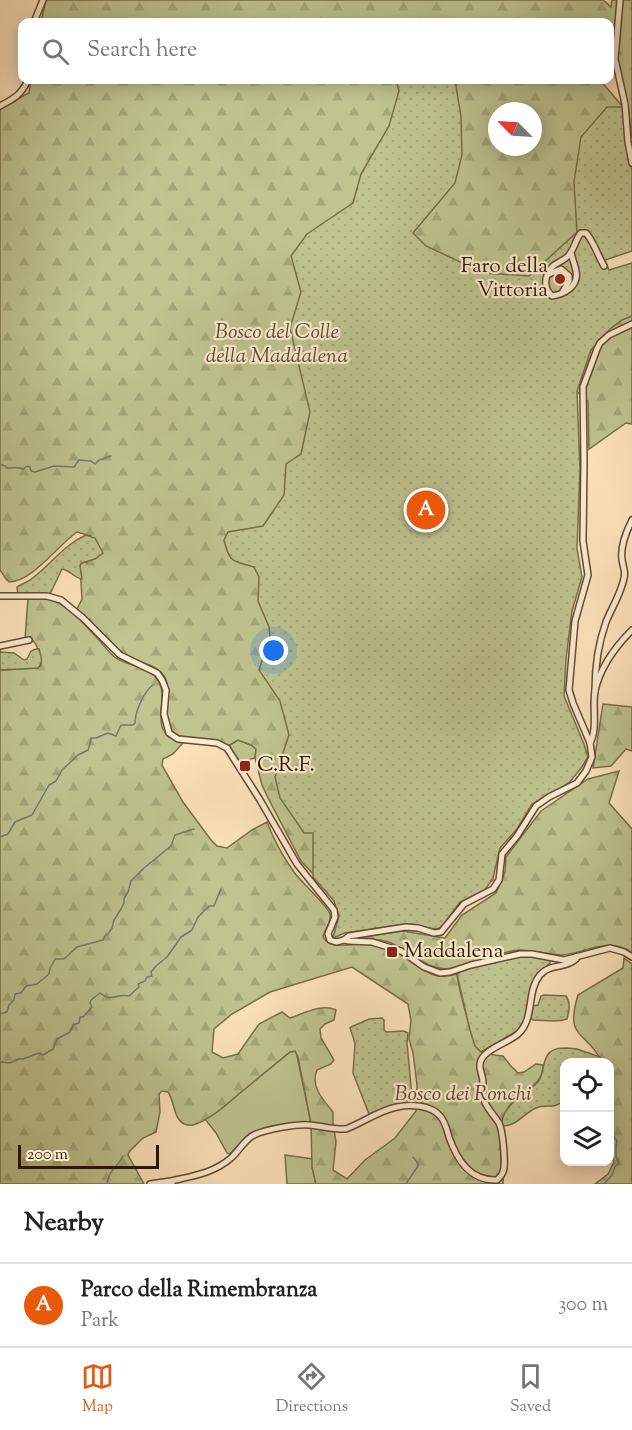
<!DOCTYPE html>
<html lang="en">
<head>
<meta charset="utf-8">
<style>
	:root { --surface:#fff; --page:#f6f6f6; --text:#222; --muted:#767676; --line:#e0e0e0; --accent:#ea580c }
	body { margin:0; font-family:"Sorts Mill Goudy",serif; background:var(--page); color:var(--text) }
	.controls { position:absolute; right:18px; bottom:18px; display:grid; overflow:hidden; border-radius:12px; box-shadow:0 3px 15px #0003 }
	.controls button { width:54px; height:54px; display:grid; place-items:center; padding:0; border:0; border-bottom:2px solid var(--line); background:var(--surface); color:var(--text); font:30px sans-serif }
	.compass { position:absolute; left:488px; top:102px; width:54px; height:54px; border-radius:50%; background:var(--surface); box-shadow:0 3px 15px #0003; rotate:294deg }
	.scale { position:absolute; left:18px; bottom:15px; width:141px; box-sizing:border-box; padding-left:6px; border:3px solid #301800; border-top:0; font-size:16px; line-height:21px; white-space:nowrap; color:#301800; -webkit-text-stroke:4px #fdedd3; paint-order:stroke }
	.you { position:absolute; left:274px; top:651px; width:21px; height:21px; margin:-15px; border:4px solid #fff; border-radius:50%; background:#1a73e8; box-shadow:0 0 0 9px #1a73e833 }
	.badge { display:grid; place-items:center; width:39px; height:39px; border-radius:50%; background:var(--accent); color:#fff; font-size:20px; font-weight:700 }
	.pin { position:absolute; translate:-50% -50%; border:3px solid #fff; box-shadow:0 2px 6px #0006 }
	.list { margin:0; padding:0; list-style:none }
	h2 { display:flex; justify-content:space-between; align-items:center; height:78px; margin:0; padding:0 24px; font-size:26px }
	h2 small { font-size:20px; font-weight:400; color:var(--muted) }
	.list li { display:grid; grid-template-columns:39px 1fr auto; gap:18px; align-items:center; box-sizing:border-box; height:84px; padding:0 24px; border-top:2px solid var(--line) }
	.list b { display:block; font-size:22px; white-space:nowrap }
	.list p { margin:0; font-size:20px; white-space:nowrap; color:var(--muted) }
	.list em { font-size:20px; font-style:normal; color:var(--muted) }
	.icon { flex:none; width:33px; height:33px; fill:none; stroke:currentColor; stroke-width:2; stroke-linecap:round; stroke-linejoin:round }
	.map { position:relative; flex:none; width:632px; height:1184px; overflow:hidden }
	.search { position:absolute; background:var(--surface); box-shadow:0 3px 15px #0003; left:18px; right:18px; top:18px; height:66px; display:flex; align-items:center; gap:15px; box-sizing:border-box; padding:0 21px; border-radius:12px; color:var(--muted); font-size:22px }
	.sheet { height:162px; background:var(--surface) }
	nav { display:flex; justify-content:space-around; align-items:center; box-sizing:border-box; height:84px; border-top:2px solid var(--line); background:var(--surface); font-size:16px; color:var(--muted) }
	nav a { display:grid; justify-items:center; gap:3px }
	nav .on { color:var(--accent) }
	.map>svg:first-child { display:block }
</style>
</head>
<body>
<div class="map">
<svg width="632" height="1184" viewBox="0 0 632 1184">
	<defs>
		<pattern id="forest-firs" width="22" height="20" patternUnits="userSpaceOnUse" patternTransform="scale(1.5)"><rect width="22" height="20" fill="#bfc491"/><path d="M5 1l3.5 6h-7zM16 11l3.5 6h-7z" fill="#a4a87b"/></pattern>
		<pattern id="park-dots" width="8" height="8" patternUnits="userSpaceOnUse" patternTransform="scale(1.5)"><rect width="8" height="8" fill="#bfc491"/><path d="M2 2h.1M6 6h.1" fill="none" stroke="#a4a87b" stroke-width="1.8" stroke-linecap="round"/></pattern>
	</defs>
	<rect width="100%" height="100%" fill="#fce3bc"/>
	<filter id="stains"><feTurbulence type="fractalNoise" baseFrequency=".00333" numOctaves="4"/><feColorMatrix values="0 0 0 0 .2 0 0 0 0 .09 0 0 0 0 .02 0 0 0 .5 -.17"/></filter>
	<radialGradient id="worn" r=".72"><stop offset=".6" stop-color="#630" stop-opacity="0"/><stop offset="1" stop-color="#630" stop-opacity=".3"/></radialGradient>
	<g fill="#bfc491" stroke="#786e48" stroke-width="1.5">
		<path d="M238,740L251,745L256,749L255,758L240,762L228,746Z"/>
		<path d="M296,1051L311,1123L260,1130L249,1134L230,1154L227,1153L216,1133L205,1119L225,1105L290,1052Z"/>
		<path d="M285,1155L313,1159L312,1167L316,1184H287Z"/>
	</g>
	<g fill="url(#forest-firs)" stroke="#786e48" stroke-width="1.5" fill-rule="evenodd">
		<path d="M46,0H603L611,7L612,0H632V139L628,105L617,60L620,36L610,28V22H41Z"/>
		<path d="M31,80H600L623,107L577,239L557,262L632,274V424L626,423L589,449L588,401L577,392L528,802L495,856L493,880L461,903L441,928L381,924L335,897L301,861L268,798L262,785L255,758L256,749L251,745L238,740L228,746C212,734 183,744 171,730C158,715 174,692 164,676C157,664 139,663 128,657C121,653 116,647 110,641C99,630 88,620 77,609L82,599L80,565L84,562L87,563L91,536L77,532C57,546 32,582 9,582L6,579L0,570V108L29,93ZM497,111H533V147H497Z"/>
		<path d="M28,598C35,599 44,598 51,600C71,606 86,627 100,641C105,647 110,654 116,658C129,666 151,667 159,682C170,702 145,734 183,743L173,754L163,759L162,765L183,802L211,840L217,846L227,848L252,830L267,822C273,838 284,858 294,872C300,881 329,907 330,914C332,921 325,930 323,936C328,952 357,942 370,944C379,946 389,949 398,952C412,958 422,973 438,976C444,977 452,975 457,974C458,985 473,1047 480,1051C486,1055 496,1055 503,1056L510,1065L518,1073L524,1072L536,1064L543,1065C543,1090 516,1090 507,1110C500,1127 500,1143 501,1161C502,1170 504,1175 503,1184H316L312,1167L311,1123L298,1057L295,1051L290,1052C273,1066 256,1080 240,1093C226,1105 210,1120 193,1125C190,1126 187,1125 184,1124C173,1118 175,1102 168,1092L162,1091L159,1094L160,1112L156,1132L143,1138L129,1152L128,1155L144,1184H0V670L38,668L41,665C40,655 39,647 32,639H25ZM352,967L408,1004L411,1020L409,1039L413,1053L417,1085L416,1111L395,1138L365,1160L347,1179L333,1170L336,1142L333,1123V1112C323,1100 310,1086 317,1070L331,1064L334,1060L321,1038L320,1029L325,1024L334,1020L336,1010C322,1003 303,1014 290,1018L282,1012L259,1024L238,1054L223,1058L212,1052L214,1029L232,1014L270,992Z"/>
		<path d="M603,704L632,707V751L626,749L611,766L593,768Z"/>
		<path d="M619,771L609,803L632,829V953C610,935 585,954 561,955C548,955 534,950 520,950C498,951 474,965 453,968C429,973 412,952 391,943C379,938 366,939 354,938L403,931L445,938L462,915L496,893L505,872L506,857L541,811L588,779Z"/>
		<path d="M624,958L632,964V1184H595L608,1174L614,1162L610,1140V1062H602C587,1030 564,1041 578,995L623,968Z"/>
	</g>
	<g fill="url(#park-dots)" stroke="#786e48" stroke-width="1.5">
		<path d="M396,80H455L461,117L462,155L455,183L413,233L426,246L484,273L529,276L577,232L574,182L581,137L607,107H623L626,145L632,170V251L605,260L609,270L632,263V316L622,320L610,329L591,350L577,391L580,470L577,549L582,577L572,611L566,659L564,696L584,744L588,757L582,767L569,783L532,804L517,829L500,848L493,878L485,890L460,902L441,928L435,929L416,925H399L345,933L333,938L339,916L334,901L313,877V833H304L280,798L275,777L289,735L280,701L259,670L270,636L269,627L258,601L259,577L254,567C232,560 230,564 224,540L228,532L263,526L284,495L286,464L301,454L310,412L290,328L301,292L291,256L307,234L353,203L361,174L389,126L399,91Z"/>
		<path d="M86,535L95,538L103,553L95,559L81,563L80,566L82,579C74,578 70,570 62,569L50,594H18L17,587C21,584 26,583 30,580C50,566 63,545 86,535Z"/>
		<path d="M36,649H39C41,657 44,662 38,668L0,670V650L1,652L14,653L24,660L27,659L31,651Z"/>
		<path d="M523,956L547,959L550,960V963L535,977L531,986L525,1019L517,1031L481,1052L475,1046L470,1030L457,974C473,963 504,960 523,956Z"/>
		<path d="M544,995L566,996C571,1003 569,1011 567,1019C557,1023 544,1020 533,1020L531,1018L533,1006L538,1005L541,996Z"/>
		<path d="M382,1018L384,1020V1030L386,1032L404,1031L408,1033L407,1043L412,1097L411,1102L409,1104H396L369,1114L353,1073L355,1043L350,1028L351,1027L369,1019Z"/>
		<path d="M567,1048L577,1049L600,1057L602,1062H564V1101C552,1110 547,1103 536,1108C523,1114 517,1126 502,1126C500,1106 525,1095 537,1083C545,1075 541,1062 549,1053C554,1048 560,1048 567,1048Z"/>
	</g>
	<g fill="none" stroke-linecap="round" stroke-linejoin="round">
		<g stroke="#737b6d" stroke-width="1.5">
			<path d="M0,464L5,466L7,468C12,468 18,467 23,469L27,466L30,467L31,471L35,472L54,466L74,467L79,460L91,461L95,464L99,460L111,456"/>
			<path d="M0,837L8,834L15,822L32,815L49,785L56,781L62,770L78,755L88,750L90,744L91,738H96L108,733L116,736L121,725H133L135,723C135,712 144,691 153,685"/>
			<path d="M0,1014L7,1012L9,1005L14,1000L15,994L21,993L26,986L37,984L49,974L50,968L55,959H64L77,947L103,940L105,936L108,934L112,928L114,920L121,909L124,903V898L128,892L131,881L144,868L171,846L175,835L194,829"/>
			<path d="M0,1062L10,1063L18,1059H23L39,1053L43,1055L53,1049L57,1039L70,1032L73,1025L79,1023L80,1017H83L92,1007L90,1003L91,1000L100,993C113,1003 116,993 129,996L139,987L138,984L145,981L147,977L152,976L151,972L156,966L167,957L181,937L192,930L198,917L209,906H214L221,889"/>
			<path d="M107,1184C109,1169 117,1168 123,1156"/>
			<path d="M406,1184L418,1166V1163L413,1157"/>
			<path d="M604,1184L612,1175L615,1167L619,1163L616,1157V1146L617,1141L610,1131"/>
		</g>
		<g stroke="#634b2f" stroke-width="8">
			<g id="minor">
				<path d="M620,0L615,59L625,104L628,142L632,163"/>
				<path d="M34,22L43,0"/>
				<path d="M0,106C15,98 21,95 28,80"/>
				<path d="M571,252C572,259 575,265 576,271C579,286 565,294 552,296C543,288 544,275 553,266C558,262 565,260 569,255C575,248 575,240 581,233H586C594,242 598,256 604,266"/>
				<path d="M549,274L561,269L569,276V281L562,293"/>
				<path d="M0,596H47L61,600L83,618L120,655L157,673L162,680L166,690L164,714L169,733L178,739L217,743L227,748L260,800L297,864L334,910L335,917L328,934L330,940L336,942L344,940L349,941L372,942L401,951L424,967L440,973L450,972L471,965L520,954H532L564,960L610,948L624,952L632,957"/>
				<path d="M0,646L29,640"/>
				<path d="M595,691C595,667 598,644 606,622C612,607 621,594 624,578C626,572 623,567 622,560C620,546 626,532 632,520"/>
				<path d="M590,743C598,728 592,708 595,691C600,668 616,646 632,630"/>
				<path d="M344,940L349,936L406,927L418,928L434,933L441,932L464,904L493,889L499,880L502,854L517,836L536,806L549,797L577,783L586,771L592,757L590,743L573,703L569,690L575,621L588,575L583,541L584,461L583,387L597,349L600,343L609,335L632,324"/>
				<path d="M150,1184L171,1181"/>
				<path d="M172,1184L171,1181C193,1176 214,1173 231,1158C239,1151 245,1139 254,1135C266,1129 297,1124 309,1125C322,1126 334,1130 346,1129C362,1123 380,1110 397,1107C410,1104 431,1105 440,1116C445,1121 447,1130 449,1137C457,1160 470,1181 497,1180C501,1176 503,1174 504,1168C505,1158 503,1132 499,1123C494,1115 487,1109 484,1100C482,1094 483,1088 483,1082C483,1076 479,1070 480,1064C481,1050 508,1043 518,1034C535,1019 526,992 540,975C550,963 566,969 576,959V957"/>
			</g>
		</g>
		<use href="#minor" stroke="#fdedd3" stroke-width="5"/>
	</g>
	<g fill="#8f2418" stroke="#fdedd3" stroke-width="2">
		<circle cx="560" cy="279" r="6"/>
		<rect x="239" y="760" width="12" height="12" rx="3"/>
		<rect x="386" y="946" width="12" height="12" rx="3"/>
	</g>
	<g text-anchor="middle" dominant-baseline="central" stroke-width="4.5" stroke-linejoin="round" paint-order="stroke">
		<g font-size="21" fill="#301800" stroke="#fdedd3" text-anchor="start">
			<text x="548" y="267" text-anchor="end">Faro della<tspan x="548" dy="24">Vittoria</tspan></text>
			<text x="257" y="766">C.R.F.</text>
			<text x="404" y="952">Maddalena</text>
		</g>
		<g font-size="21" font-style="italic" fill="#5b4c2c" stroke="#fdedd3">
			<text x="277" y="333">Bosco del Colle<tspan x="277" dy="24">della Maddalena</tspan></text>
			<text x="463" y="1095">Bosco dei Ronchi</text>
		</g>
	</g>
	<rect width="100%" height="100%" filter="url(#stains)"/>
	<rect width="100%" height="100%" fill="url(#worn)"/>
</svg>
<div class="controls">
<button><svg class="icon" aria-label="locate" viewBox="0 0 24 24"><circle cx="12" cy="12" r="6"/><path d="M12 2v4M12 18v4M2 12h4M18 12h4"/></svg></button>
<button><svg class="icon" aria-label="layers" viewBox="0 0 24 24"><path d="M12 4l9 5-9 5-9-5zM3 14l9 5 9-5"/></svg></button>
</div>
<svg class="compass" viewBox="-18 -18 36 36"><path d="M0-13l5 13h-10z" fill="#e53935"/><path d="M0 13l5-13h-10z" fill="#767676"/></svg>
<div class="scale">200 m</div>
<div class="you"></div>
<div class="pin badge" style="left:426px;top:510px">A</div>
<div class="search"><svg class="icon" aria-label="search" viewBox="0 0 24 24"><circle cx="10" cy="10" r="6"/><path d="M15 15l6 6"/></svg>Search here</div>
</div>
<section class="sheet">
<h2>Nearby<small></small></h2>
<ul class="list">
<li><span class="badge">A</span><div><b>Parco della Rimembranza</b><p>Park</p></div><em>300 m</em></li>
</ul>
</section>
<nav>
<a class="on"><svg class="icon" aria-label="map" viewBox="0 0 24 24"><path d="M3 6l6-2 6 2 6-2v14l-6 2-6-2-6 2zM9 4v14M15 6v14"/></svg>Map</a>
<a><svg class="icon" aria-label="directions" viewBox="0 0 24 24"><path d="M12 3l9 9-9 9-9-9zM9 14v-3h6M13 9l2 2-2 2"/></svg>Directions</a>
<a><svg class="icon" aria-label="saved" viewBox="0 0 24 24"><path d="M7 4h10v16l-5-4-5 4z"/></svg>Saved</a>
</nav>
</body>
</html>
